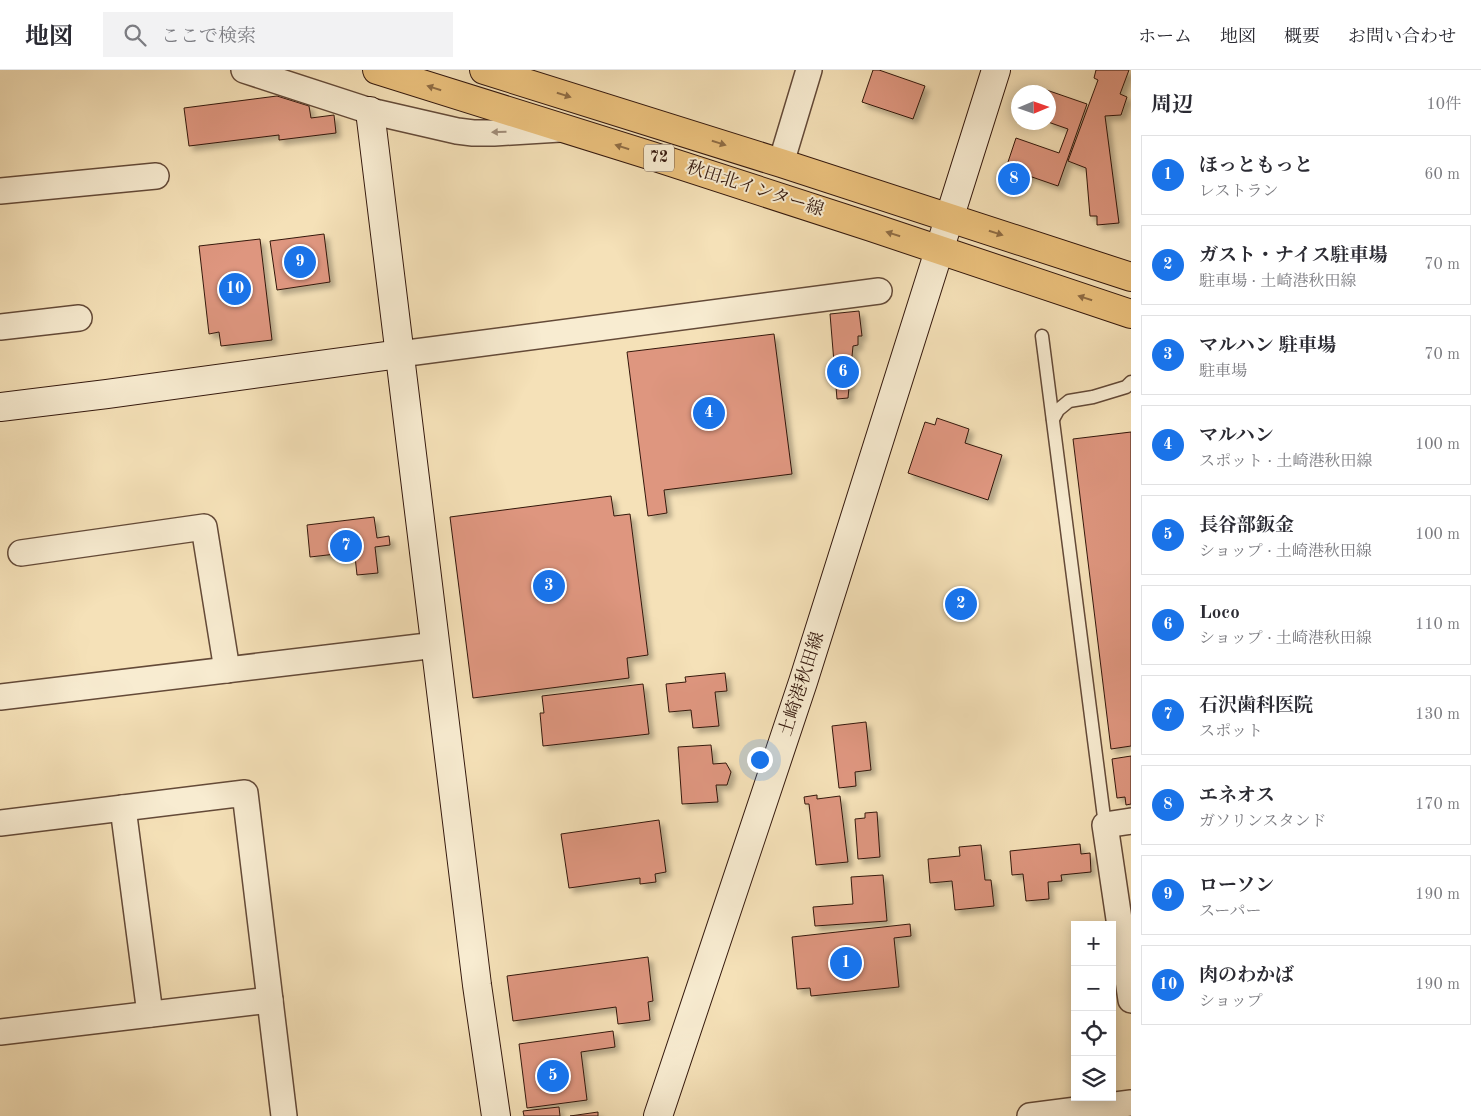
<!DOCTYPE html>
<html lang="ja">
<head>
<meta charset="utf-8">
<style>
	:root { --surface:#fff; --page:#f2f2f3; --text:#2b2b33; --muted:#7c7c81; --line:#e1e1e2; --accent:#1a73e8 }
	body { margin:0; font-family:"Old Standard TT","Noto Serif JP",serif; background:var(--page); color:var(--text) }
	.controls { position:absolute; right:15px; bottom:15px; display:grid; overflow:hidden; border-radius:0px; box-shadow:0 2px 12px #0003 }
	.controls button { width:45px; height:45px; display:grid; place-items:center; padding:0; border:0; border-bottom:1px solid var(--line); background:var(--surface); color:var(--text); font:25px sans-serif }
	.compass { position:absolute; left:1011px; top:15px; width:45px; height:45px; border-radius:50%; background:var(--surface); box-shadow:0 2px 12px #0003; rotate:88deg }
	.you { position:absolute; left:759px; top:689px; width:18px; height:18px; margin:-12px; border:4px solid #fff; border-radius:50%; background:#1a73e8; box-shadow:0 0 0 8px #1a73e833 }
	.badge { display:grid; place-items:center; width:32px; height:32px; border-radius:50%; background:var(--accent); color:#fff; font-size:16px; font-weight:700 }
	.pin { position:absolute; translate:-50% -50%; border:2px solid #fff; box-shadow:0 1px 5px #0006 }
	.list { margin:0; padding:0; list-style:none }
	h2 { display:flex; justify-content:space-between; align-items:center; height:65px; margin:0; padding:0 20px; font-size:21px }
	h2 small { font-size:16px; font-weight:400; color:var(--muted) }
	.list li { display:grid; grid-template-columns:32px 1fr auto; gap:15px; align-items:center; box-sizing:border-box; height:80px; margin:0 10px 10px; padding:0 10px; border:1px solid var(--line); border-radius:0px }
	.list b { display:block; font-size:19px; white-space:nowrap }
	.list p { margin:0; font-size:16px; white-space:nowrap; color:var(--muted) }
	.list em { font-size:16px; font-style:normal; color:var(--muted) }
	.icon { flex:none; width:28px; height:28px; fill:none; stroke:currentColor; stroke-width:2; stroke-linecap:round; stroke-linejoin:round }
	.map { position:relative; flex:none; width:1131px; height:1046px; overflow:hidden }
	header { display:flex; align-items:center; gap:30px; box-sizing:border-box; height:70px; padding:0 25px; background:var(--surface); border-bottom:1px solid var(--line) }
	header strong { font-size:24px }
	nav { display:flex; gap:28px; margin-inline-start:auto; font-size:18px }
	.search { width:350px; height:45px; background:var(--page); display:flex; align-items:center; gap:12px; box-sizing:border-box; padding:0 18px; border-radius:0px; color:var(--muted); font-size:19px }
	main { display:flex }
	aside { flex:1; background:var(--surface) }
	.map>svg:first-child { display:block }
</style>
</head>
<body>
<header>
<strong>地図</strong>
<div class="search"><svg class="icon" aria-label="search" viewBox="0 0 24 24"><circle cx="10" cy="10" r="6"/><path d="M15 15l6 6"/></svg>ここで検索</div>
<nav><a>ホーム</a><a>地図</a><a>概要</a><a>お問い合わせ</a></nav>
</header>
<main>
<div class="map">
<svg width="1131" height="1046" viewBox="0 0 1131 1046">
	<defs>
		<filter id="shadow"><feDropShadow dx="4.5" dy="4.5" stdDeviation="2.5" flood-color="#0004"/></filter>
	</defs>
	<rect width="100%" height="100%" fill="#f5e1b8"/>
	<filter id="stains"><feTurbulence type="fractalNoise" baseFrequency=".004" numOctaves="4"/><feColorMatrix values="0 0 0 0 .2 0 0 0 0 .09 0 0 0 0 .02 0 0 0 .5 -.17"/></filter>
	<radialGradient id="worn" r=".72"><stop offset=".6" stop-color="#630" stop-opacity="0"/><stop offset="1" stop-color="#630" stop-opacity=".3"/></radialGradient>
	<g fill="#de967f" stroke="#34180d" filter="url(#shadow)">
		<path d="M873,0H879L925,16L913,49L862,32Z"/>
		<path d="M1096,0H1129L1120,24L1127,27L1121,45L1105,46L1119,153L1097,155V146H1090L1086,98L1068,91L1098,10L1094,8Z"/>
		<path d="M1035,16L1087,34L1058,116L1006,98L1016,68L1059,83L1068,59L1048,52V22H1032Z"/>
		<path d="M277,26L309,36L311,48L334,45L336,63L279,70V65L189,76L184,38Z"/>
		<path d="M324,164L330,212L277,220L270,171Z"/>
		<path d="M260,169L272,270L221,276L219,262L209,264L199,176Z"/>
		<path d="M859,241L862,266H858V275L853,276L848,328L837,329L830,244Z"/>
		<path d="M774,264L792,404L664,420L667,443L648,446L627,282Z"/>
		<path d="M937,348L969,359L965,373L1002,385L988,430L908,403L925,352L935,355Z"/>
		<path d="M1131,362V676L1111,679L1073,369Z"/>
		<path d="M611,426L614,446L630,444L648,585L627,588L629,608L473,628L450,447Z"/>
		<path d="M374,447L377,468L389,466L390,475L375,477L378,503L357,505L354,477L336,479V484L310,487L307,455Z"/>
		<path d="M725,603L727,621L715,622L719,656L693,658L691,640L669,642L666,614L686,612L685,607Z"/>
		<path d="M643,614L649,664L543,676L540,643H544L542,626Z"/>
		<path d="M866,652L871,700L855,702L856,716L839,718L832,656Z"/>
		<path d="M711,675L713,694L726,693L731,702L727,715H716L718,732L682,734L678,677Z"/>
		<path d="M1131,686V734L1126,735L1125,727L1117,728L1112,689Z"/>
		<path d="M817,725V729L840,726L848,792L816,795L809,734H805L804,727Z"/>
		<path d="M877,742L880,787L858,789L855,749L865,748V743Z"/>
		<path d="M659,750L666,802L655,804L656,812L640,814V808L569,818L561,764Z"/>
		<path d="M1080,774L1081,784L1090,783L1091,802L1061,805L1062,811L1048,812L1049,829L1026,831L1023,804L1012,805L1010,781Z"/>
		<path d="M981,775L985,810H991L994,836L955,840L952,811L930,813L928,789L960,786L959,777Z"/>
		<path d="M883,805L887,851L815,856L813,837L853,834L851,807Z"/>
		<path d="M910,854L911,866L894,868L899,917L811,926L810,918L797,919L792,867Z"/>
		<path d="M648,887L653,931L648,932L650,950L618,954L616,937L513,951L507,906Z"/>
		<path d="M613,961L615,977L581,982L587,1030L527,1038L519,974Z"/>
		<path d="M559,1037L560,1046H524L523,1041Z"/>
		<path d="M598,1042V1046H570Z"/>
	</g>
	<g fill="none" stroke-linecap="round" stroke-linejoin="round">
		<g stroke="#644a38" stroke-width="15">
			<g id="lane">
				<path d="M1042,266L1105,755"/>
				<path d="M1053,349L1058,340L1069,331L1093,327L1126,317L1131,312"/>
			</g>
		</g>
		<g stroke="#644a38" stroke-width="28">
			<g id="street">
				<path d="M244,0L370,41L457,61L473,63H494L560,59"/>
				<path d="M781,93L809,0"/>
				<path d="M0,121L156,106"/>
				<path d="M0,257L79,248"/>
				<path d="M400,284L879,221"/>
				<path d="M21,483L204,457L227,600"/>
				<path d="M0,627L436,575"/>
				<path d="M123,738L150,944"/>
				<path d="M1131,751L1105,755L1131,930"/>
				<path d="M0,753L245,723L284,1046"/>
				<path d="M0,962L270,930"/>
				<path d="M1030,1046L1131,1033"/>
			</g>
		</g>
		<g stroke="#34180d" stroke-width="30">
			<g id="secondary">
				<path d="M370,41L477,915L496,1046"/>
				<path d="M0,337L107,324L400,284"/>
				<path d="M658,1046L803,612L996,0"/>
			</g>
		</g>
		<g stroke="#34180d" stroke-width="30">
			<g id="primary">
				<path d="M377,0L649,85L871,157L1131,244"/>
				<path d="M484,0L781,93L1131,207"/>
			</g>
		</g>
		<use href="#lane" stroke="#f8ecd1" stroke-width="12"/>
		<use href="#street" stroke="#f8ecd1" stroke-width="25"/>
		<use href="#secondary" stroke="#f8ecd1" stroke-width="28"/>
		<use href="#primary" stroke="#eac07c" stroke-width="28"/>
	</g>
	<defs><path id="oneway-solid" d="M-6-.8H1V-3.2L6.5 0L1 3.2V.8H-6Z" transform="scale(1.25)"/></defs>
	<g fill="#8f6c44">
		<use href="#oneway-solid" transform="translate(434 18) rotate(-163)"/>
		<use href="#oneway-solid" transform="translate(564 25) rotate(17)"/>
		<use href="#oneway-solid" transform="translate(719 73) rotate(17)"/>
		<use href="#oneway-solid" transform="translate(622 77) rotate(-163)"/>
		<use href="#oneway-solid" transform="translate(996 163) rotate(18)"/>
		<use href="#oneway-solid" transform="translate(893 164) rotate(-162)"/>
		<use href="#oneway-solid" transform="translate(1085 228) rotate(-162)"/>
	</g>
	<use fill="#a08d79" href="#oneway-solid" transform="translate(499 62) rotate(178)"/>
	<g text-anchor="middle" dominant-baseline="central" stroke-width="4" stroke-linejoin="round" paint-order="stroke">
		<rect fill="#f8ecd1" stroke="#6f5848" stroke-width="1" x="644" y="74.5" width="30" height="27" rx="4"/>
		<g font-size="16" font-weight="bold" fill="#34180d">
			<text x="659" y="88">72</text>
		</g>
		<g font-size="18" fill="#34180d" stroke="#f8ecd1">
			<text transform="translate(755 119) rotate(18)">秋田北インター線</text>
			<text transform="translate(802 614) rotate(-72)">土崎港秋田線</text>
		</g>
	</g>
	<rect width="100%" height="100%" filter="url(#stains)"/>
	<rect width="100%" height="100%" fill="url(#worn)"/>
</svg>
<div class="controls">
<button>+</button>
<button>−</button>
<button><svg class="icon" aria-label="locate" viewBox="0 0 24 24"><circle cx="12" cy="12" r="6"/><path d="M12 2v4M12 18v4M2 12h4M18 12h4"/></svg></button>
<button><svg class="icon" aria-label="layers" viewBox="0 0 24 24"><path d="M12 4l9 5-9 5-9-5zM3 14l9 5 9-5"/></svg></button>
</div>
<svg class="compass" viewBox="-18 -18 36 36"><path d="M0-13l5 13h-10z" fill="#e53935"/><path d="M0 13l5-13h-10z" fill="#7c7c81"/></svg>
<div class="you"></div>
<div class="pin badge" style="left:846px;top:893px">1</div>
<div class="pin badge" style="left:961px;top:534px">2</div>
<div class="pin badge" style="left:549px;top:516px">3</div>
<div class="pin badge" style="left:709px;top:343px">4</div>
<div class="pin badge" style="left:553px;top:1006px">5</div>
<div class="pin badge" style="left:843px;top:302px">6</div>
<div class="pin badge" style="left:346px;top:476px">7</div>
<div class="pin badge" style="left:1014px;top:109px">8</div>
<div class="pin badge" style="left:300px;top:192px">9</div>
<div class="pin badge" style="left:235px;top:219px">10</div>
</div>
<aside>
<h2>周辺<small>10件</small></h2>
<ul class="list">
<li><span class="badge">1</span><div><b>ほっともっと</b><p>レストラン</p></div><em>60 m</em></li>
<li><span class="badge">2</span><div><b>ガスト・ナイス駐車場</b><p>駐車場 · 土崎港秋田線</p></div><em>70 m</em></li>
<li><span class="badge">3</span><div><b>マルハン 駐車場</b><p>駐車場</p></div><em>70 m</em></li>
<li><span class="badge">4</span><div><b>マルハン</b><p>スポット · 土崎港秋田線</p></div><em>100 m</em></li>
<li><span class="badge">5</span><div><b>長谷部鈑金</b><p>ショップ · 土崎港秋田線</p></div><em>100 m</em></li>
<li><span class="badge">6</span><div><b>Loco</b><p>ショップ · 土崎港秋田線</p></div><em>110 m</em></li>
<li><span class="badge">7</span><div><b>石沢歯科医院</b><p>スポット</p></div><em>130 m</em></li>
<li><span class="badge">8</span><div><b>エネオス</b><p>ガソリンスタンド</p></div><em>170 m</em></li>
<li><span class="badge">9</span><div><b>ローソン</b><p>スーパー</p></div><em>190 m</em></li>
<li><span class="badge">10</span><div><b>肉のわかば</b><p>ショップ</p></div><em>190 m</em></li>
</ul>
</aside>
</main>
</body>
</html>
